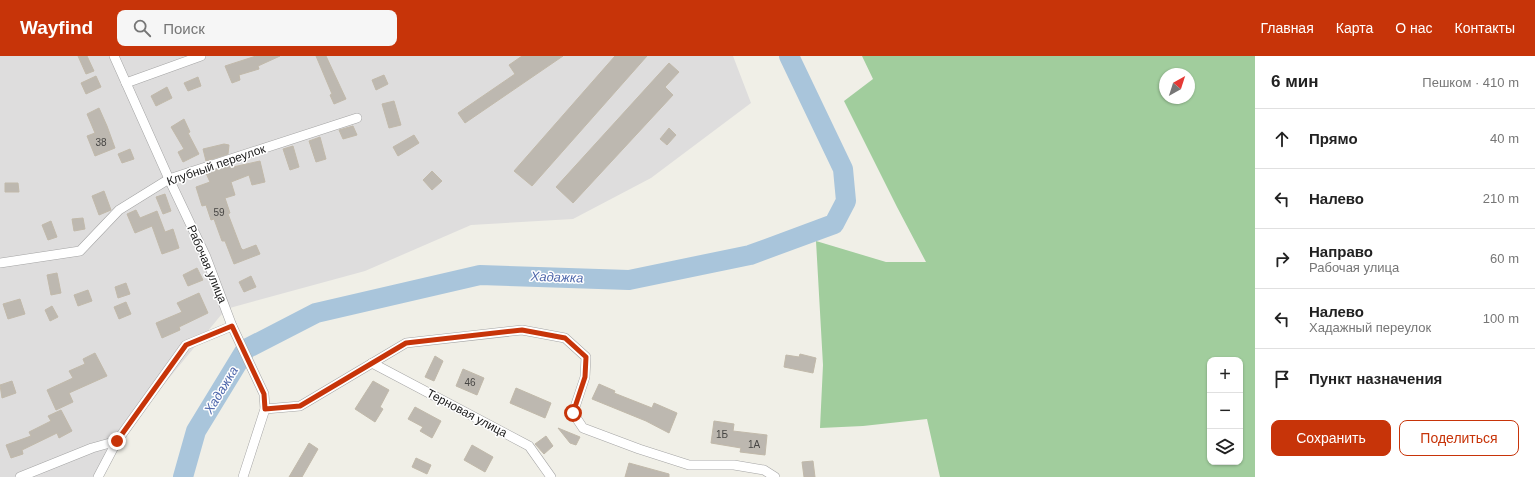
<!DOCTYPE html>
<html lang="ru">
<head>
<meta charset="utf-8">
<style>
	:root { --surface:#fff; --page:#f6f6f6; --text:#222; --muted:#767676; --line:#e0e0e0; --accent:#c73409 }
	body { margin:0; font-family:Arial,sans-serif; background:var(--page); color:var(--text) }
	.controls { position:absolute; right:12px; bottom:12px; display:grid; overflow:hidden; border-radius:8px; box-shadow:0 1px 3px #0004 }
	.controls button { width:36px; height:36px; display:grid; place-items:center; padding:0; border:0; border-bottom:1px solid var(--line); background:var(--surface); color:var(--text); font:20px sans-serif }
	.compass { position:absolute; left:1159px; top:12px; width:36px; height:36px; border-radius:50%; background:var(--surface); box-shadow:0 1px 3px #0004; rotate:39deg }
	.stop { position:absolute; width:12px; height:12px; margin:-9px; border:3px solid #c73409; border-radius:50%; background:#fff }
	.stop.end { background:#c73409; border-color:#fff; box-shadow:0 1px 4px #0008 }
	.list { margin:0; padding:0; list-style:none }
	h2 { display:flex; justify-content:space-between; align-items:center; height:52px; margin:0; padding:0 16px; font-size:17px }
	h2 small { font-size:13px; font-weight:400; color:var(--muted) }
	.list li { display:grid; grid-template-columns:26px 1fr auto; gap:12px; align-items:center; box-sizing:border-box; height:60px; padding:0 16px; border-top:1px solid var(--line) }
	.list b { display:block; font-size:15px; white-space:nowrap }
	.list p { margin:0; font-size:13px; white-space:nowrap; color:var(--muted) }
	.list em { font-size:13px; font-style:normal; color:var(--muted) }
	.actions { display:flex; gap:8px; padding:12px 16px }
	.actions a { flex:1; padding:9px 0; border:1px solid var(--accent); border-radius:8px; text-align:center; font-size:14px; color:var(--accent) }
	.actions .main { background:var(--accent); color:#fff }
	.icon { flex:none; width:22px; height:22px; fill:none; stroke:currentColor; stroke-width:2; stroke-linecap:round; stroke-linejoin:round }
	.map { position:relative; flex:none; width:1255px; height:421px; overflow:hidden }
	header { display:flex; align-items:center; gap:24px; box-sizing:border-box; height:56px; padding:0 20px; background:var(--accent); color:#fff }
	header strong { font-size:19px }
	nav { display:flex; gap:22px; margin-inline-start:auto; font-size:14px }
	.search { width:280px; height:36px; background:var(--page); display:flex; align-items:center; gap:10px; box-sizing:border-box; padding:0 14px; border-radius:8px; color:var(--muted); font-size:15px }
	main { display:flex }
	aside { flex:1; background:var(--surface) }
	.map>svg:first-child { display:block }
</style>
</head>
<body>
<header>
<strong>Wayfind</strong>
<div class="search"><svg class="icon" aria-label="search" viewBox="0 0 24 24"><circle cx="10" cy="10" r="6"/><path d="M15 15l6 6"/></svg>Поиск</div>
<nav><a>Главная</a><a>Карта</a><a>О нас</a><a>Контакты</a></nav>
</header>
<main>
<div class="map">
<svg width="1255" height="421" viewBox="0 0 1255 421">
	<rect width="100%" height="100%" fill="#f0efe7"/>
	<path fill="#dedddd" d="M0,0H733L751,47L651,122L573,163L471,169L365,215L226,253L117,385L96,421H0Z"/>
	<path fill="#a1cd9d" fill-rule="evenodd" d="M862,0H1255V421H940L927,363L863,370L820,372L823,309L816,185L886,206H926L897,151L844,45L873,23ZM1165,18H1189V42H1165ZM1210,304H1240V406H1210Z"/>
	<g fill="none" stroke-linecap="round" stroke-linejoin="round">
		<path stroke="#a9c5db" stroke-width="20" d="M183,421L196,375L246,293L316,257L480,219L629,224L750,199L834,168L846,145L843,113L789,0"/>
	</g>
	<g fill="#bdb8b0" stroke="#c1b9aa">
		<path d="M78,0H87L94,15L86,18Z"/>
		<path d="M256,0H280L258,10L259,13L239,19L240,24L232,27L225,10Z"/>
		<path d="M316,0H326L346,43L334,48L330,39L332,38Z"/>
		<path d="M522,0H563L465,67L458,57L515,18L509,9Z"/>
		<path d="M615,0H647L532,130L514,115Z"/>
		<path d="M669,7L679,16L665,31L673,39L573,147L556,131Z"/>
		<path d="M384,19L388,28L376,34L372,24Z"/>
		<path d="M96,20L101,31L86,38L81,27Z"/>
		<path d="M198,21L201,30L188,35L184,27Z"/>
		<path d="M167,31L172,42L156,50L151,40Z"/>
		<path d="M394,45L401,69L389,72L382,48Z"/>
		<path d="M99,52L107,70L115,92L95,100L87,80L95,77L87,58Z"/>
		<path d="M184,63L190,76L188,77L199,98L183,106L178,96L184,93L171,71Z"/>
		<path d="M353,70L357,79L343,83L339,74Z"/>
		<path d="M669,72L676,79L667,89L660,83Z"/>
		<path d="M414,79L419,87L398,100L393,91Z"/>
		<path d="M320,81L326,103L316,106L309,85Z"/>
		<path d="M224,88L229,89L228,98L206,105L203,93Z"/>
		<path d="M293,90L299,111L290,114L283,93Z"/>
		<path d="M130,93L134,103L122,107L118,98Z"/>
		<path d="M260,105L265,126L252,129L249,119L231,126L235,139L225,142L230,157L228,158L241,192L243,194L256,189L260,198L234,208L225,185H222L214,163L211,164L206,149L202,150L196,131L210,126L206,117L232,109L233,111Z"/>
		<path d="M432,115L442,125L432,134L423,124Z"/>
		<path d="M5,127H18L19,136H5Z"/>
		<path d="M104,135L111,154L99,159L92,140Z"/>
		<path d="M165,138L171,155L163,158L156,141Z"/>
		<path d="M136,154L140,162L157,155L165,176L173,173L179,192L162,198L152,170L135,177L127,158Z"/>
		<path d="M83,162L85,173L74,175L72,163Z"/>
		<path d="M51,165L57,181L48,184L42,169Z"/>
		<path d="M197,212L203,224L188,230L183,219Z"/>
		<path d="M57,217L61,237L51,239L47,219Z"/>
		<path d="M251,220L256,231L244,236L239,226Z"/>
		<path d="M126,227L130,238L118,242L115,231Z"/>
		<path d="M88,234L92,245L78,250L74,239Z"/>
		<path d="M199,237L208,257L179,271L180,274L162,282L156,267L182,256L177,247Z"/>
		<path d="M20,243L25,258L8,263L3,248Z"/>
		<path d="M126,246L131,258L119,263L114,251Z"/>
		<path d="M52,250L58,261L50,265L45,254Z"/>
		<path d="M95,297L107,320L69,337L73,346L56,354L47,334L73,322L69,315L85,308L83,303Z"/>
		<path d="M800,298L816,302L813,317L784,311L786,299L799,301Z"/>
		<path d="M435,300L443,305L434,325L425,321Z"/>
		<path d="M463,313L484,322L477,339L456,330Z"/>
		<path d="M12,325L16,337L2,342L0,329Z"/>
		<path d="M373,325L389,334L380,351L383,353L375,366L355,353Z"/>
		<path d="M599,328L615,335L614,337L652,352L654,347L677,357L669,377L646,365L592,343Z"/>
		<path d="M516,332L551,347L545,362L510,347Z"/>
		<path d="M415,351L441,365L432,382L420,375L423,371L408,363Z"/>
		<path d="M61,354L72,375L59,382L57,377L22,394L23,398L11,402L6,389L31,380L29,376L51,365L48,360Z"/>
		<path d="M714,365L734,368L733,375L767,379L765,399L740,396L741,392L711,387Z"/>
		<path d="M558,372L580,381L576,389L570,387Z"/>
		<path d="M546,380L553,390L544,398L535,388Z"/>
		<path d="M309,387L318,393L302,421H289Z"/>
		<path d="M472,389L493,401L485,416L464,404Z"/>
		<path d="M416,402L431,409L427,418L412,411Z"/>
		<path d="M813,405L815,421H804L802,406Z"/>
		<path d="M629,407L669,418V421H625Z"/>
	</g>
	<g fill="none" stroke-linecap="round" stroke-linejoin="round">
		<g stroke="#a4a4a4" stroke-width="10">
			<g id="street">
				<path d="M114,0L169,123L206,201L232,270L264,338L265,353L243,421"/>
				<path d="M126,27L201,0"/>
				<path d="M0,207L80,195L119,154L169,123L357,62"/>
				<path d="M372,307L529,390L551,421"/>
				<path d="M265,353L300,350L406,287L522,274L565,282L586,301L585,321L573,357L583,372L639,393L689,409H734L764,414L775,421"/>
				<path d="M20,421L92,392L117,385L186,289L232,270"/>
				<path d="M98,421L117,385"/>
			</g>
		</g>
		<use href="#street" stroke="#fff" stroke-width="9"/>
	</g>
	<g fill="none" stroke-linecap="round" stroke-linejoin="round">
		<path stroke="#c73409" stroke-width="5" d="M117,385L186,289L232,270L264,338L265,353L300,350L406,287L522,274L565,282L586,301L585,321L573,357"/>
	</g>
	<g text-anchor="middle" dominant-baseline="central" stroke-width="3" stroke-linejoin="round" paint-order="stroke">
		<g font-size="10" fill="#474644">
			<text x="101" y="86">38</text>
			<text x="219" y="156">59</text>
			<text x="470" y="326">46</text>
			<text x="722" y="378">1Б</text>
			<text x="754" y="388">1А</text>
		</g>
		<g font-size="12" fill="#202020" stroke="#fff">
			<text transform="translate(216 109) rotate(-19)">Клубный переулок</text>
			<text transform="translate(207 208) rotate(67)">Рабочая улица</text>
			<text transform="translate(467 357) rotate(28)">Терновая улица</text>
		</g>
		<g font-size="13" font-style="italic" fill="#5069ac" stroke="#fff">
			<text transform="translate(557 221) rotate(2)">Хадажка</text>
			<text transform="translate(221 334) rotate(-59)">Хадажка</text>
		</g>
	</g>
</svg>
<div class="controls">
<button>+</button>
<button>−</button>
<button><svg class="icon" aria-label="layers" viewBox="0 0 24 24"><path d="M12 4l9 5-9 5-9-5zM3 14l9 5 9-5"/></svg></button>
</div>
<svg class="compass" viewBox="-18 -18 36 36"><path d="M0-13l5 13h-10z" fill="#e53935"/><path d="M0 13l5-13h-10z" fill="#767676"/></svg>
<div class="stop" style="left:573px;top:357px"></div>
<div class="stop end" style="left:117px;top:385px"></div>
</div>
<aside>
<h2>6 мин<small>Пешком · 410 m</small></h2>
<ul class="list">
<li><svg class="icon" aria-label="ahead" viewBox="0 0 24 24"><path d="M12 20V5M6 11l6-6 6 6"/></svg><div><b>Прямо</b></div><em>40 m</em></li>
<li><svg class="icon" aria-label="left" viewBox="0 0 24 24"><path d="M17 20v-9H6M10 6l-5 5 5 5"/></svg><div><b>Налево</b></div><em>210 m</em></li>
<li><svg class="icon" aria-label="right" viewBox="0 0 24 24"><path d="M7 20v-9h11M14 6l5 5-5 5"/></svg><div><b>Направо</b><p>Рабочая улица</p></div><em>60 m</em></li>
<li><svg class="icon" aria-label="left" viewBox="0 0 24 24"><path d="M17 20v-9H6M10 6l-5 5 5 5"/></svg><div><b>Налево</b><p>Хадажный переулок</p></div><em>100 m</em></li>
<li><svg class="icon" aria-label="arrive" viewBox="0 0 24 24"><path d="M6 21V4h12l-3 4 3 4H6"/></svg><div><b>Пункт назначения</b></div></li>
</ul>
<div class="actions"><a class="main">Сохранить</a><a>Поделиться</a></div>
</aside>
</main>
</body>
</html>
